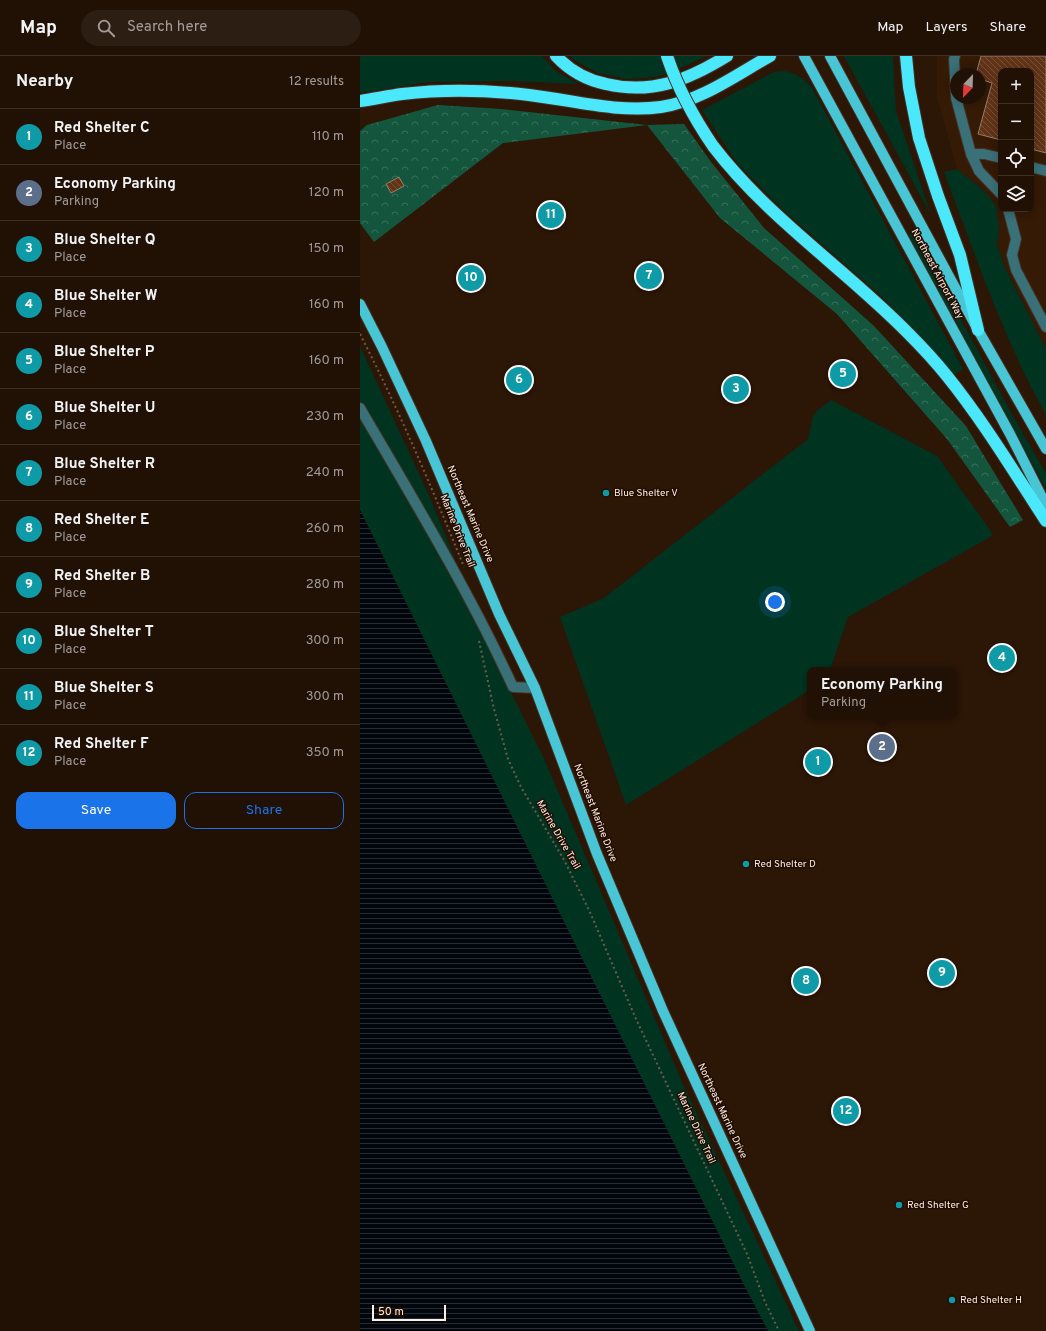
<!DOCTYPE html>
<html lang="en">
<head>
<meta charset="utf-8">
<style>
	:root { --surface:#211004; --page:#2d1e13; --text:#f1f3f6; --muted:#a29d9a; --line:#3e3026; --accent:#1a73e8 }
	body { margin:0; font-family:Overpass,sans-serif; background:var(--page); color:var(--text) }
	.controls { position:absolute; right:12px; top:12px; display:grid; overflow:hidden; border-radius:8px; box-shadow:0 2px 10px #0003 }
	.controls button { width:36px; height:36px; display:grid; place-items:center; padding:0; border:0; border-bottom:1px solid var(--line); background:var(--surface); color:var(--text); font:20px sans-serif }
	.compass { position:absolute; left:590px; top:12px; width:36px; height:36px; border-radius:50%; background:var(--surface); box-shadow:0 2px 10px #0003; rotate:203deg }
	.scale { position:absolute; left:12px; bottom:10px; width:74px; box-sizing:border-box; padding-left:4px; border:2px solid #feeee3; border-top:0; font-size:11px; line-height:14px; white-space:nowrap; color:#feeee3; -webkit-text-stroke:3px #220d01; paint-order:stroke }
	.you { position:absolute; left:415px; top:546px; width:14px; height:14px; margin:-10px; border:3px solid #fff; border-radius:50%; background:#1a73e8; box-shadow:0 0 0 6px #1a73e833 }
	.badge { display:grid; place-items:center; width:26px; height:26px; border-radius:50%; background:var(--accent); color:#fff; font-size:13px; font-weight:700 }
	.pin { position:absolute; translate:-50% -50%; border:2px solid #fff; box-shadow:0 1px 4px #0006 }
	.popup { position:absolute; left:447px; top:611px; width:150px; height:52px; box-sizing:border-box; display:grid; place-content:center; border-radius:8px; background:var(--surface); filter:drop-shadow(0 1px 3px #0005); font-size:13px; white-space:nowrap; color:var(--muted) }
	.popup b { font-size:15px; color:var(--text) }
	.popup::after { content:''; position:absolute; left:50%; top:100%; margin-left:-8px; border:8px solid transparent; border-top-color:var(--surface) }
	.list { margin:0; padding:0; list-style:none }
	h2 { display:flex; justify-content:space-between; align-items:center; height:52px; margin:0; padding:0 16px; font-size:17px }
	h2 small { font-size:13px; font-weight:400; color:var(--muted) }
	.list li { display:grid; grid-template-columns:26px 1fr auto; gap:12px; align-items:center; box-sizing:border-box; height:56px; padding:0 16px; border-top:1px solid var(--line) }
	.list b { display:block; font-size:15px; white-space:nowrap }
	.list p { margin:0; font-size:13px; white-space:nowrap; color:var(--muted) }
	.list em { font-size:13px; font-style:normal; color:var(--muted) }
	.actions { display:flex; gap:8px; padding:12px 16px }
	.actions a { flex:1; padding:9px 0; border:1px solid var(--accent); border-radius:12px; text-align:center; font-size:14px; color:var(--accent) }
	.actions .main { background:var(--accent); color:#fff }
	.icon { flex:none; width:22px; height:22px; fill:none; stroke:currentColor; stroke-width:2; stroke-linecap:round; stroke-linejoin:round }
	.map { position:relative; flex:none; width:686px; height:1275px; overflow:hidden }
	header { display:flex; align-items:center; gap:24px; box-sizing:border-box; height:56px; padding:0 20px; background:var(--surface); border-bottom:1px solid var(--line) }
	header strong { font-size:19px }
	nav { display:flex; gap:22px; margin-inline-start:auto; font-size:14px }
	.search { width:280px; height:36px; background:var(--page); display:flex; align-items:center; gap:10px; box-sizing:border-box; padding:0 14px; border-radius:22px; color:var(--muted); font-size:15px }
	main { display:flex }
	aside { flex:1; background:var(--surface) }
	.map>svg:first-child { display:block }
</style>
</head>
<body>
<header>
<strong>Map</strong>
<div class="search"><svg class="icon" aria-label="search" viewBox="0 0 24 24"><circle cx="10" cy="10" r="6"/><path d="M15 15l6 6"/></svg>Search here</div>
<nav><a>Map</a><a>Layers</a><a>Share</a></nav>
</header>
<main>
<aside>
<h2>Nearby<small>12 results</small></h2>
<ul class="list">
<li><span class="badge" style="background:#0f9aa8">1</span><div><b>Red Shelter C</b><p>Place</p></div><em>110 m</em></li>
<li><span class="badge" style="background:#5c6f8a">2</span><div><b>Economy Parking</b><p>Parking</p></div><em>120 m</em></li>
<li><span class="badge" style="background:#0f9aa8">3</span><div><b>Blue Shelter Q</b><p>Place</p></div><em>150 m</em></li>
<li><span class="badge" style="background:#0f9aa8">4</span><div><b>Blue Shelter W</b><p>Place</p></div><em>160 m</em></li>
<li><span class="badge" style="background:#0f9aa8">5</span><div><b>Blue Shelter P</b><p>Place</p></div><em>160 m</em></li>
<li><span class="badge" style="background:#0f9aa8">6</span><div><b>Blue Shelter U</b><p>Place</p></div><em>230 m</em></li>
<li><span class="badge" style="background:#0f9aa8">7</span><div><b>Blue Shelter R</b><p>Place</p></div><em>240 m</em></li>
<li><span class="badge" style="background:#0f9aa8">8</span><div><b>Red Shelter E</b><p>Place</p></div><em>260 m</em></li>
<li><span class="badge" style="background:#0f9aa8">9</span><div><b>Red Shelter B</b><p>Place</p></div><em>280 m</em></li>
<li><span class="badge" style="background:#0f9aa8">10</span><div><b>Blue Shelter T</b><p>Place</p></div><em>300 m</em></li>
<li><span class="badge" style="background:#0f9aa8">11</span><div><b>Blue Shelter S</b><p>Place</p></div><em>300 m</em></li>
<li><span class="badge" style="background:#0f9aa8">12</span><div><b>Red Shelter F</b><p>Place</p></div><em>350 m</em></li>
</ul>
<div class="actions"><a class="main">Save</a><a>Share</a></div>
</aside>
<div class="map">
<svg width="686" height="1275" viewBox="0 0 686 1275">
	<defs>
		<pattern id="forest-crowns" width="20" height="18" patternUnits="userSpaceOnUse"><rect width="20" height="18" fill="#14563d"/><path d="M2 6a3 3 0 1 1 6 0M12 15a3 3 0 1 1 6 0" fill="none" stroke="#376f59"/></pattern>
		<pattern id="water-rules" width="6" height="5" patternUnits="userSpaceOnUse"><rect width="6" height="5" fill="#00060c"/><path d="M0 2.5h6" fill="none" stroke="#262b2f"/></pattern>
		<pattern id="building-back-hatch" width="6" height="6" patternUnits="userSpaceOnUse"><rect width="6" height="6" fill="#613317"/><path d="M-1 5l2 2M0 0l6 6M5-1l2 2" fill="none" stroke="#795139"/></pattern>
	</defs>
	<rect width="100%" height="100%" fill="#2c1606"/>
	<path fill="#351a05" fill-rule="evenodd" d="M577,0H686V293L645,212L637,189L639,172L622,133L597,113L577,41ZM641,15H671V153H641ZM596,18H620V42H596Z"/>
	<g fill="#003421">
		<path d="M0,0H182L196,15L218,28L152,25L69,26L0,37Z"/>
		<path d="M210,0H346L323,11L296,21L267,23L238,17L212,3Z"/>
		<path d="M484,0H533L536,55L571,159Z"/>
		<path d="M425,15C437,18 444,22 452,32L603,313L594,319L581,303L521,240L423,154L377,107L342,54L414,16Z"/>
		<path d="M597,113L622,133L636,149L639,172L637,189L645,212L686,293V359C643,282 615,198 584,116Z"/>
		<path d="M550,177H554L653,360L686,418V433L549,180Z"/>
		<path d="M0,290L70,442L143,620L185,705L322,1026L439,1275H408L385,1231L0,454Z"/>
		<path d="M471,344L577,400L630,474L632,480L488,561L470,614H450V634L266,749L200,561L244,542L448,383L453,360L457,355Z"/>
	</g>
	<path fill="url(#forest-crowns)" d="M78,49L141,53L287,69L324,68L351,106L404,172L514,270L606,370L663,464L650,471L587,383L477,258L360,162L287,69L143,87L14,186L0,167V75L7,69Z"/>
	<path fill="url(#water-rules)" d="M0,454L385,1231L408,1275H0Z"/>
	<g fill="url(#building-back-hatch)" stroke="#9a7c6c">
		<path d="M621,0H686V97L671,93V15H641V84L618,78L632,27L620,23V18H616Z"/>
		<path d="M39,121L44,130L31,137L26,128Z"/>
	</g>
	<g fill="none" stroke-linecap="round" stroke-linejoin="round">
		<g stroke="#453021" stroke-width="12">
			<g id="minor">
				<path d="M595,0L594,3L596,40"/>
				<path d="M596,42L611,98L619,115L641,138"/>
				<path d="M611,98H624L641,102"/>
				<path d="M671,111L686,115"/>
				<path d="M648,153L656,183L652,199L656,214L686,271"/>
				<path d="M0,352C53,443 109,535 153,631L175,632"/>
			</g>
		</g>
		<g stroke="#453021" stroke-width="12">
			<g id="major">
				<path d="M444,0L650,378L686,449"/>
				<path d="M470,0L618,274L686,393"/>
				<path d="M0,248L22,291L66,385L139,558L175,632L237,798L303,955L450,1275"/>
			</g>
		</g>
		<g stroke="#453021" stroke-width="14">
			<g id="highway">
				<path d="M196,0C210,15 226,24 246,28C292,39 328,24 367,0"/>
				<path d="M546,0L549,31L559,82L578,140L600,199L618,274"/>
				<path d="M0,45C14,43 28,40 42,38C84,33 127,34 169,39C212,44 257,57 301,51C341,45 376,19 410,0"/>
				<path d="M353,90C408,162 484,212 547,276C561,290 575,305 587,320C624,366 654,416 686,465"/>
			</g>
		</g>
		<g stroke="#6f5b4c" stroke-width="2" stroke-dasharray="2 3" stroke-linecap="butt">
			<path d="M0,278C39,354 72,432 104,511"/>
			<path d="M119,585L134,653L148,703L161,731L204,804L229,854L276,963L387,1198L405,1246L419,1275"/>
		</g>
		<use href="#minor" stroke="#3a7078" stroke-width="10"/>
		<use href="#major" stroke="#49c6d6" stroke-width="10"/>
		<use href="#highway" stroke="#4be8fc" stroke-width="12"/>
		<g stroke="#453021" stroke-width="14" stroke-linecap="butt">
			<path id="highway-bridge" d="M307,0C318,33 334,62 353,90"/>
		</g>
		<use href="#highway-bridge" stroke="#4be8fc" stroke-width="12"/>
	</g>
	<g fill="#0f9aa8" stroke="#220d01" stroke-width="1.5">
		<circle cx="246" cy="437" r="4"/>
		<circle cx="386" cy="808" r="4"/>
		<circle cx="539" cy="1149" r="4"/>
		<circle cx="592" cy="1244" r="4"/>
	</g>
	<g text-anchor="middle" dominant-baseline="central" stroke-width="3" stroke-linejoin="round" paint-order="stroke">
		<g font-size="10" fill="#feeee3" stroke="#220d01">
			<text transform="translate(577 218) rotate(62)">Northeast Airport Way</text>
			<text transform="translate(110 458) rotate(67)">Northeast Marine Drive</text>
			<text transform="translate(97 475) rotate(68)">Marine Drive Trail</text>
			<text transform="translate(235 757) rotate(69)">Northeast Marine Drive</text>
			<text transform="translate(198 779) rotate(60)">Marine Drive Trail</text>
			<text transform="translate(362 1055) rotate(65)">Northeast Marine Drive</text>
			<text transform="translate(336 1072) rotate(65)">Marine Drive Trail</text>
		</g>
		<g font-size="10" fill="#feeee3" stroke="#220d01" text-anchor="start">
			<text x="254" y="437">Blue Shelter V</text>
			<text x="394" y="808">Red Shelter D</text>
			<text x="547" y="1149">Red Shelter G</text>
			<text x="600" y="1244">Red Shelter H</text>
		</g>
	</g>
</svg>
<div class="controls">
<button>+</button>
<button>−</button>
<button><svg class="icon" aria-label="locate" viewBox="0 0 24 24"><circle cx="12" cy="12" r="6"/><path d="M12 2v4M12 18v4M2 12h4M18 12h4"/></svg></button>
<button><svg class="icon" aria-label="layers" viewBox="0 0 24 24"><path d="M12 4l9 5-9 5-9-5zM3 14l9 5 9-5"/></svg></button>
</div>
<svg class="compass" viewBox="-18 -18 36 36"><path d="M0-13l5 13h-10z" fill="#e53935"/><path d="M0 13l5-13h-10z" fill="#a29d9a"/></svg>
<div class="scale">50 m</div>
<div class="you"></div>
<div class="pin badge" style="left:458px;top:706px;background:#0f9aa8">1</div>
<div class="pin badge" style="left:522px;top:691px;background:#5c6f8a">2</div>
<div class="popup"><b>Economy Parking</b>Parking</div>
<div class="pin badge" style="left:376px;top:333px;background:#0f9aa8">3</div>
<div class="pin badge" style="left:642px;top:602px;background:#0f9aa8">4</div>
<div class="pin badge" style="left:483px;top:318px;background:#0f9aa8">5</div>
<div class="pin badge" style="left:159px;top:324px;background:#0f9aa8">6</div>
<div class="pin badge" style="left:289px;top:220px;background:#0f9aa8">7</div>
<div class="pin badge" style="left:446px;top:925px;background:#0f9aa8">8</div>
<div class="pin badge" style="left:582px;top:917px;background:#0f9aa8">9</div>
<div class="pin badge" style="left:111px;top:222px;background:#0f9aa8">10</div>
<div class="pin badge" style="left:191px;top:159px;background:#0f9aa8">11</div>
<div class="pin badge" style="left:486px;top:1055px;background:#0f9aa8">12</div>
</div>
</main>
</body>
</html>
